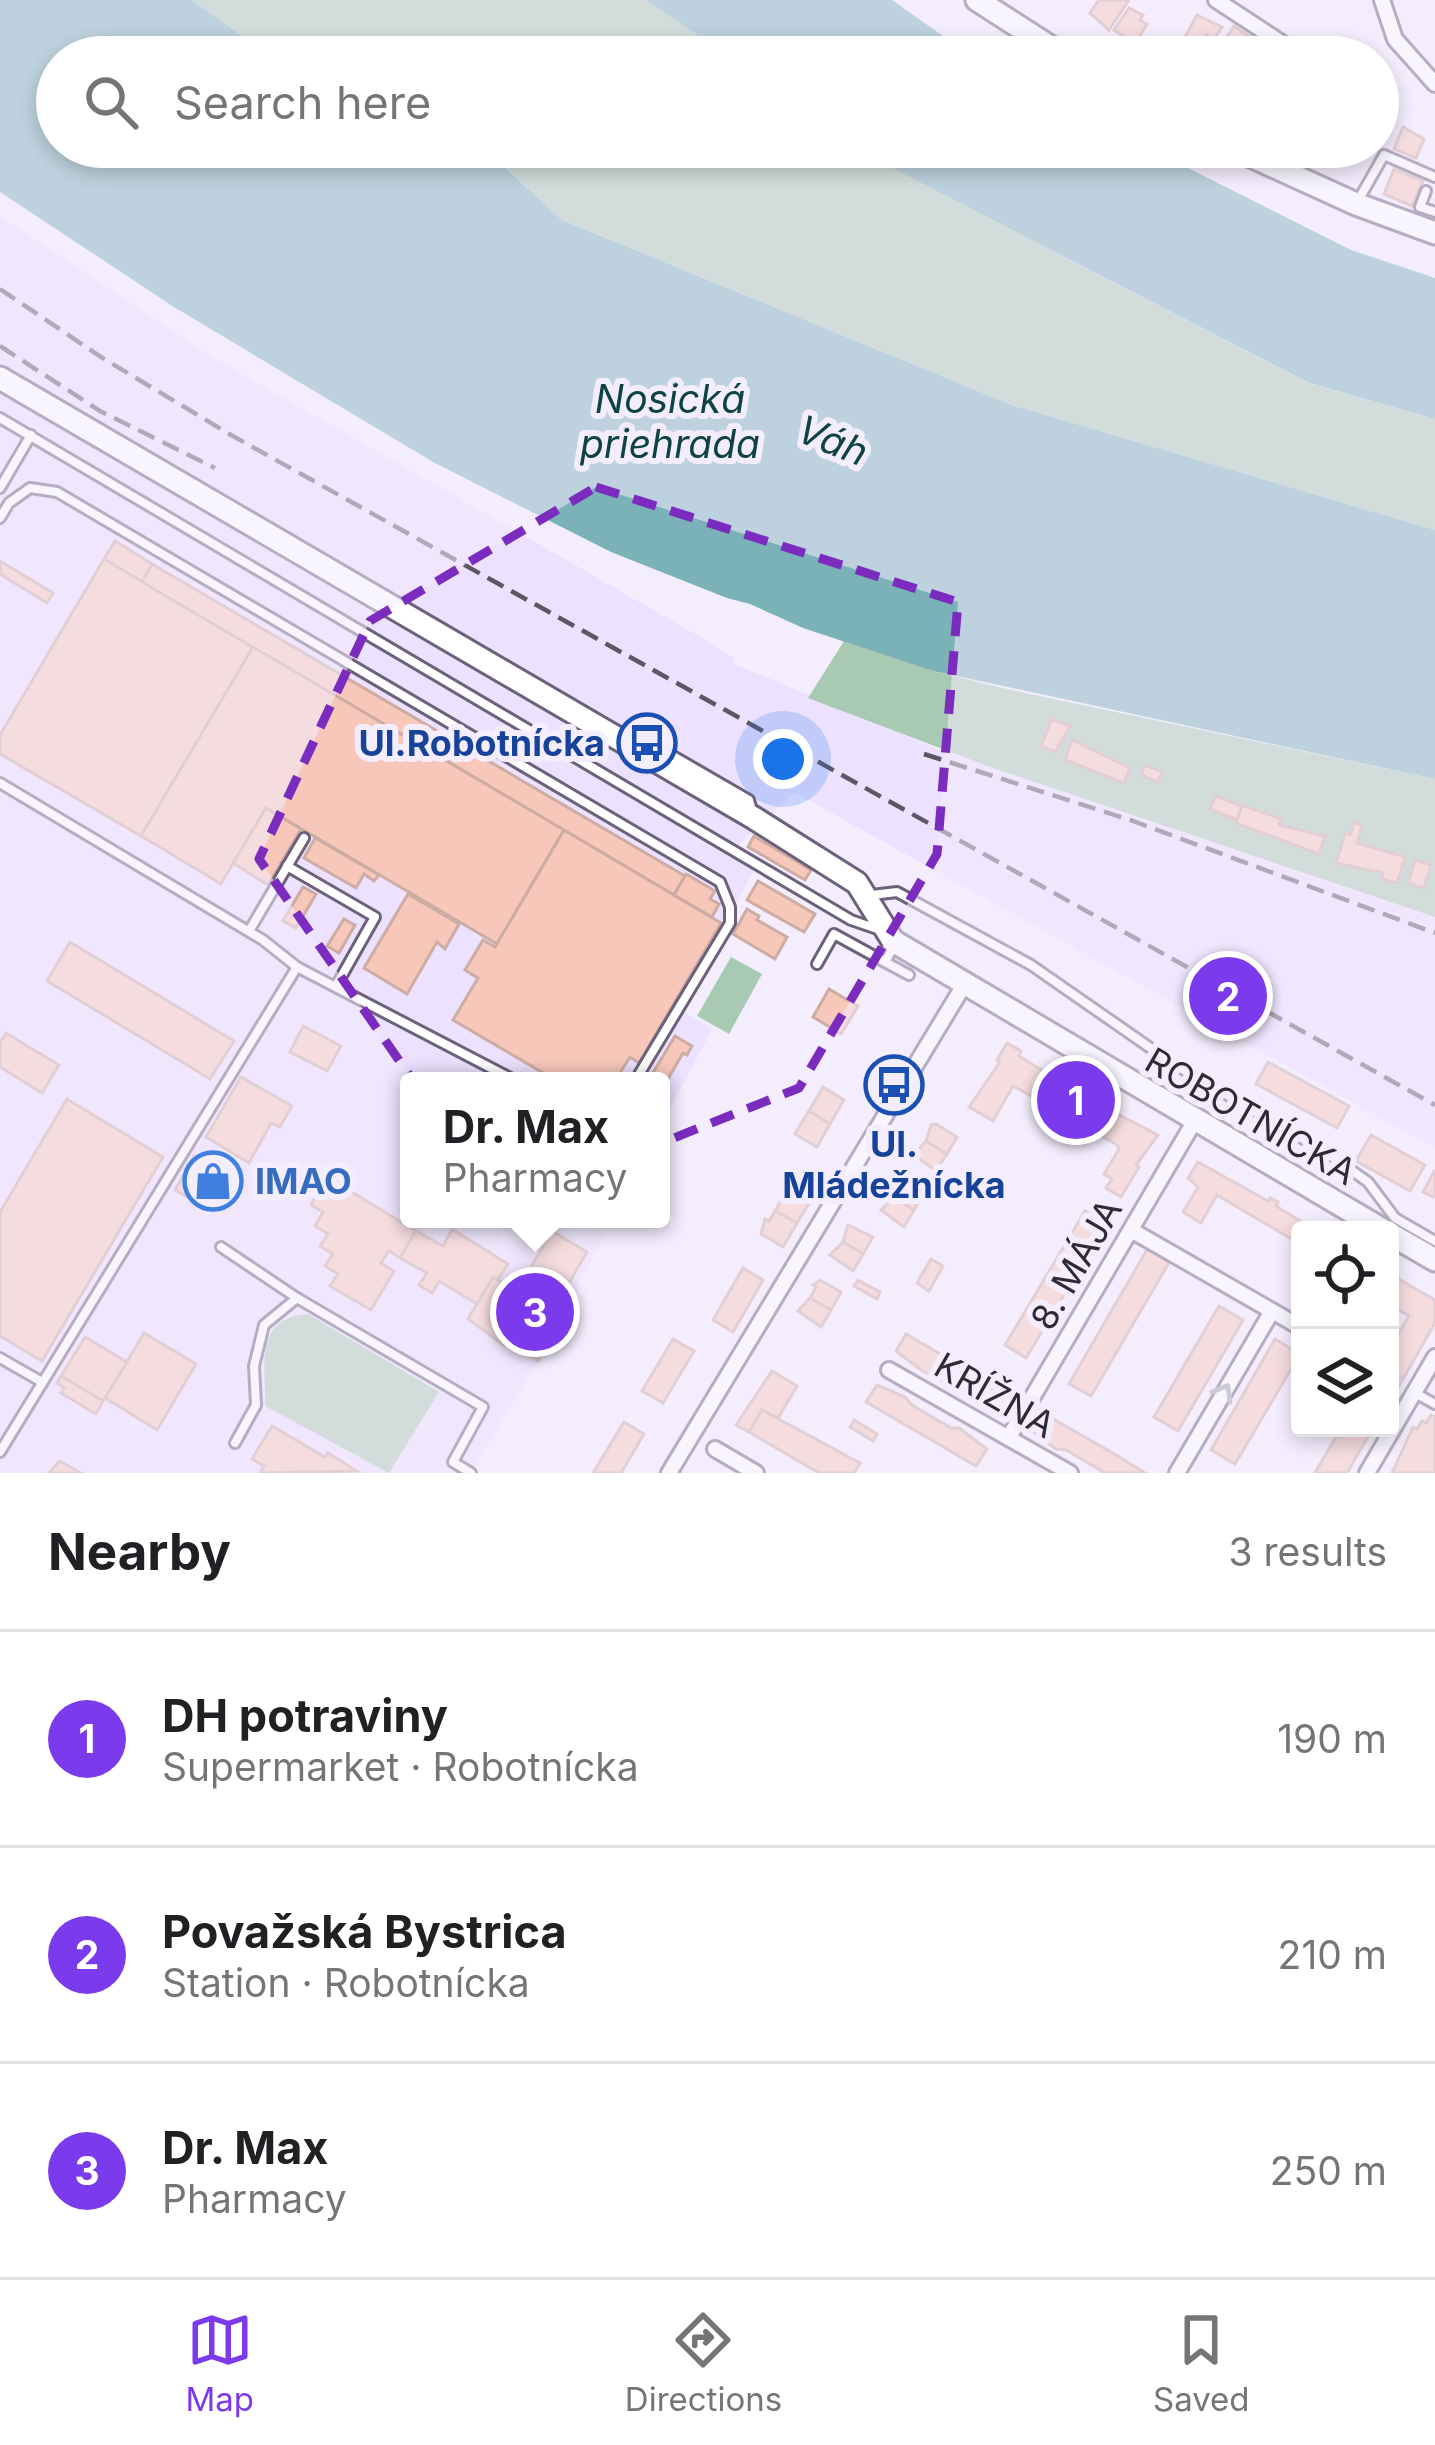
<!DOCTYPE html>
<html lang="en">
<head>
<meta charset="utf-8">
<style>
	:root { --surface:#fff; --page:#f2f2f2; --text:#202124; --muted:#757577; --line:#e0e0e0; --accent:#7c3aed }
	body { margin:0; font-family:Inter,sans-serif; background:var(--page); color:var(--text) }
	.controls { position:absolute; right:36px; bottom:36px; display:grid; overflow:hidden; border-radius:12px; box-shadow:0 6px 18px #0003 }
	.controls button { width:108px; height:108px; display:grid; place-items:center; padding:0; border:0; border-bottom:3px solid var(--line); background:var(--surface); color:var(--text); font:60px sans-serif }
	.you { position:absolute; left:783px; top:759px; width:42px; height:42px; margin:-30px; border:9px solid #fff; border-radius:50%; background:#1a73e8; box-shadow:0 0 0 18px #1a73e833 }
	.badge { display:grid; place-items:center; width:78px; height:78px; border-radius:50%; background:var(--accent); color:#fff; font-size:39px; font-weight:700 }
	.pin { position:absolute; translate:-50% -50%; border:6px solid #fff; box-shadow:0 3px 12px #0006 }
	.popup { position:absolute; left:400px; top:1072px; width:270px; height:156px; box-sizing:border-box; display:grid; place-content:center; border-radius:12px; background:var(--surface); filter:drop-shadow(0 3px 9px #0005); font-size:39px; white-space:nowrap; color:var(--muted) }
	.popup b { font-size:45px; color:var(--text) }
	.popup::after { content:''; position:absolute; left:50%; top:100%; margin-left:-24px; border:24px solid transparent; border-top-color:var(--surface) }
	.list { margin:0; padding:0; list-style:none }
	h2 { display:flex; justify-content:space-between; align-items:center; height:156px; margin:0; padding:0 48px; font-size:51px }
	h2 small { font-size:39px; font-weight:400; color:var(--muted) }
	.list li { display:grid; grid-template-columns:78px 1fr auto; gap:36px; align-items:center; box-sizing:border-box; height:216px; padding:0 48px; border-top:3px solid var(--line) }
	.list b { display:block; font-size:45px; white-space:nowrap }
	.list p { margin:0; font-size:39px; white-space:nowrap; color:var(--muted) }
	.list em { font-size:39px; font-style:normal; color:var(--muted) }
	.icon { flex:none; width:66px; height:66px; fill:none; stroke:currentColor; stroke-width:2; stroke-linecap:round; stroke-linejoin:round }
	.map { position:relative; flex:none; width:1435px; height:1473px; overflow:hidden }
	.search { position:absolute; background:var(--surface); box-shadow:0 6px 18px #0003; left:36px; right:36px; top:36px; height:132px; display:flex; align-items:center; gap:30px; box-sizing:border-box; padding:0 42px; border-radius:66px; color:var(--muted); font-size:45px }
	.sheet { height:804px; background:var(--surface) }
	nav { display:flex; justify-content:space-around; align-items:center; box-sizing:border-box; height:168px; border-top:3px solid var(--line); background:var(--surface); font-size:33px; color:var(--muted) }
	nav a { display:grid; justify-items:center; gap:6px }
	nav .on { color:var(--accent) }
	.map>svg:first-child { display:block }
</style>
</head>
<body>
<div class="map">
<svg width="1435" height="1473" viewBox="0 0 1435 1473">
	<rect width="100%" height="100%" fill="#f4edfe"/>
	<path fill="#ece1fe" d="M0,216L217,360L704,639L734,658L732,663L935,748L1435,917V1148L794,792L739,844L759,860L681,1010L712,1029L661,1126V1081H409V1219H612L550,1342L471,1473H0Z"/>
	<g fill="#a9cab2">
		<path d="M192,0H646L729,57H289L255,45Z"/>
		<path d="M484,147H862L894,169L1308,383L1435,419V530L1012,405L562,220Z"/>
		<path d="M844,641L933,671L1002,688L1435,779V917L990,767L808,698Z"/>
		<path d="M731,957L762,974L729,1034L697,1016Z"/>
		<path d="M308,1314L439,1392L389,1473L265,1406C266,1365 253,1318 308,1314Z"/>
	</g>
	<g fill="#7bb2b8">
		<path d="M0,0H192L255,45L289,57H57V147H483L562,220L1012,405L1435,530V779L933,671L803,628L750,604L727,598L611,552L433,462L174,307L0,192Z"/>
		<path d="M646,0H892L973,57H729Z"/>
		<path d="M862,147H1146L1351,250L1435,278V419L1309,383L894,169Z"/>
	</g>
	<g fill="#f7c7ba" stroke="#cdaca4" stroke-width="3">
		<path d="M1099,0H1129L1109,30L1090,13Z"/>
		<path d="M1129,8L1143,15L1140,20L1147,24L1135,44L1114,30Z"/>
		<path d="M1197,15L1222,27L1214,39L1207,35L1198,48L1184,39Z"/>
		<path d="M1234,26L1260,44L1253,57L1226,38Z"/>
		<path d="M1403,127L1424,139L1416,158L1394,149Z"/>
		<path d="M1291,147H1328L1317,164Z"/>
		<path d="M1394,169L1423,181L1412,206L1384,194Z"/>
		<path d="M115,541L152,564L142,582L104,559Z"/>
		<path d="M104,559L253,647L141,836L0,754V735Z"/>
		<path d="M0,561L53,593L47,603L0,574Z"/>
		<path d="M152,564L685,876L674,895L142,582Z"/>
		<path d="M253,647L564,830L497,944L266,808L221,884L141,836Z"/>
		<path d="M1052,719L1070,726L1055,752L1041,746Z"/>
		<path d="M1072,740L1130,768L1124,783L1065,760Z"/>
		<path d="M1145,765L1162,772L1158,782L1141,775Z"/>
		<path d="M1216,796L1242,806L1237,820L1210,809Z"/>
		<path d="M1242,805L1281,819L1279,825L1325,836L1319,854L1236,823Z"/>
		<path d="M266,808L301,829L268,885L233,863Z"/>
		<path d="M1354,823L1362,825L1357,843L1405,857L1397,883L1382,879L1383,873L1336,863L1345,834L1350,835Z"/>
		<path d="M564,830L721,923L639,1063L630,1057L615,1081H557L453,1020L478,978L465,970L483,940L495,947Z"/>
		<path d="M754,836L811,870L805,880L748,847Z"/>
		<path d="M315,838L379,875L374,881L364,874L356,888L304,858Z"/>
		<path d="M1415,860L1431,865L1424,888L1408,883Z"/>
		<path d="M686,874L715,891L710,899L719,904L712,917L674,895Z"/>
		<path d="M758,881L815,914L804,932L747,900Z"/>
		<path d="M303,887L316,894L296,928L283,921Z"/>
		<path d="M408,894L459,924L445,949L437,942L407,994L364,968Z"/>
		<path d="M747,909L759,916L757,920L787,937L775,959L733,934Z"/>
		<path d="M344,919L355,925L339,953L327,946Z"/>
		<path d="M70,942L234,1041L210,1079L47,981Z"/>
		<path d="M829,989L858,1006L841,1034L813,1017Z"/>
		<path d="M303,1026L341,1046L327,1071L290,1052Z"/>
		<path d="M6,1033L59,1065L42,1093L0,1067V1043Z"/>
		<path d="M675,1036L692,1046L687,1055L683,1053L661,1091V1081H648Z"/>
		<path d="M1007,1043L1021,1051L1019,1056L1082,1096L1158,1135L1136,1165L1139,1167L1121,1197L1106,1188L1112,1179L1104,1174L1119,1149L1117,1145L1074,1120L1076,1117L1070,1113L1065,1115L1068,1111L1063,1113L1013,1086L993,1121L969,1107L1000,1062L997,1060Z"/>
		<path d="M1268,1062L1349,1106L1337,1128L1256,1084Z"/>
		<path d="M241,1077L292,1106L280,1127L271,1123L249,1163L206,1137Z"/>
		<path d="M823,1087L844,1100L830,1124L809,1111Z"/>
		<path d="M67,1099L163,1157L42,1361L0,1336V1212Z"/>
		<path d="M809,1111L830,1124L817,1147L795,1134Z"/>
		<path d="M936,1124L957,1137L947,1154L926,1141L931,1125Z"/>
		<path d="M1371,1135L1425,1165L1410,1191L1356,1161Z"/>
		<path d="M926,1141L947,1154L936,1171L914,1155Z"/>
		<path d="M194,1156L228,1176L209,1209L175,1190Z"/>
		<path d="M1198,1162L1268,1201L1270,1198L1278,1202L1276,1206L1315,1230H1300V1244L1217,1195L1201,1223L1183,1212L1198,1187L1188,1178Z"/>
		<path d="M1435,1170V1194L1433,1197L1423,1192Z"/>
		<path d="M327,1177L416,1231L400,1258L389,1251L381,1263L394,1271L371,1310L330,1286L338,1274L325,1266L333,1254L320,1246L328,1234L315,1226L323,1212L311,1205Z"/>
		<path d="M899,1180L924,1192L914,1210L893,1197Z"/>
		<path d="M789,1187L811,1200L797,1223L775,1211Z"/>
		<path d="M893,1197L914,1210L904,1227L881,1210Z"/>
		<path d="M775,1211L797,1223L783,1247L761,1234L765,1219L769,1221Z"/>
		<path d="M1085,1211L1107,1224L1080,1274L1078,1272L1026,1358L1005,1345Z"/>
		<path d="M848,1225L873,1237L863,1254L843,1242Z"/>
		<path d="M452,1229L508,1264L498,1280L493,1277L477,1304L439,1281L432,1293L419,1285L427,1273L400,1258L416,1231L443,1246Z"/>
		<path d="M552,1231L587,1252L552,1312L517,1291Z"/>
		<path d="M843,1242L863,1254L853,1271L830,1255Z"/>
		<path d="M1148,1248L1170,1261L1091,1396L1069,1384Z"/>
		<path d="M931,1259L943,1266L929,1291L917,1283Z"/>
		<path d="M743,1268L763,1280L733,1332L713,1320Z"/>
		<path d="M1390,1274L1435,1300V1323L1403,1379L1390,1372V1348L1409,1316L1390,1305Z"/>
		<path d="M493,1277L549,1311L537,1331L550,1339L538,1361L511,1345H504L468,1319Z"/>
		<path d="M820,1280L841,1292L831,1310L810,1298L816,1287L813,1285Z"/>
		<path d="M858,1280L880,1292L877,1299L854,1286Z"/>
		<path d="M810,1298L831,1310L821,1327L798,1311Z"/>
		<path d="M1219,1306L1243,1320L1178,1431L1154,1417Z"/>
		<path d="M144,1333L196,1364L157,1430L105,1398Z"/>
		<path d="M906,1334L1016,1398L1006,1415L974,1401L971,1395L921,1370L896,1351Z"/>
		<path d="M85,1337L127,1362L103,1401L61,1376Z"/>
		<path d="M673,1339L694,1351L663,1403L642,1391Z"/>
		<path d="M1275,1339L1300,1354L1235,1464L1211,1450Z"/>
		<path d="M772,1371L797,1386L778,1418L762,1410L749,1432L736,1425Z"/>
		<path d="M1390,1372L1403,1379L1390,1401Z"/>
		<path d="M61,1376L103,1401L96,1414L61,1393L64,1388L57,1383Z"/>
		<path d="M877,1385L905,1397L912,1405L951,1428H959L987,1449L976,1466L866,1402Z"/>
		<path d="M762,1410L860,1463L854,1473H819L749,1432Z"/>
		<path d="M1041,1412L1116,1455L1145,1473H1105L1066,1450L1056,1449L1031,1430Z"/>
		<path d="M1431,1415L1435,1417V1473H1392L1413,1427L1417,1429L1422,1421L1426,1423Z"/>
		<path d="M854,1420L877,1434L873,1441L850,1427Z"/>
		<path d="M624,1422L644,1434L621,1473H593Z"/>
		<path d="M272,1426L325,1457L328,1453L357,1471L260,1473L264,1466L252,1459Z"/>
		<path d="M1341,1428H1373L1347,1473H1315Z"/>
		<path d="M60,1461L81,1473H49Z"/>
	</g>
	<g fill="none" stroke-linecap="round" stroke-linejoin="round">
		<path stroke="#cdc6d6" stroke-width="14" stroke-dasharray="14 7" stroke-linecap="butt" d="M1390,1378L1400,1384"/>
		<g stroke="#6b617a" stroke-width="14">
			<g id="lane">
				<path d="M1426,191L1420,207L1435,212"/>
				<path d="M1359,199L1384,155L1435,177"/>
				<path d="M0,418L851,920L883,931"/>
				<path d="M0,488L31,435"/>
				<path d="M0,518L9,503L30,488L57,492L720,882L730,907V923L635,1081"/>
				<path d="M641,746L654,745L749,800L752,811"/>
				<path d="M0,783L263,940L297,967"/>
				<path d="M287,866L375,917L336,986"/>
				<path d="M872,895L897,892L1031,965L1172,1063L1324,1151L1368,1182L1395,1218L1435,1241"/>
				<path d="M249,931L304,838"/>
				<path d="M885,962L909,975"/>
				<path d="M817,964L834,934L885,962L895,944"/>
				<path d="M221,1247L297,1298L483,1407L453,1462L471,1473"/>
				<path d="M0,1358L42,1382"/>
				<path d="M1415,1393L1435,1404"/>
				<path d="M235,1443L256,1405L254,1366L264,1325L297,1298"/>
				<path d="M0,1452L297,967L516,1081"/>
			</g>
		</g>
		<g stroke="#6b617a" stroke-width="20">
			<g id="street">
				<path d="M1216,0L1303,57"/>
				<path d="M1382,0L1395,39L1435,84"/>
				<path d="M1131,1230L1300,1327"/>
				<path d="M889,1370L1070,1473"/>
				<path d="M1009,1437L1194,1122"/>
				<path d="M715,1449L756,1473"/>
				<path d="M669,1473L964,985"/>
				<path d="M1177,1473L1272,1311"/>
				<path d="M1367,1473L1435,1357"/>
			</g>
		</g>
		<g stroke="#6b617a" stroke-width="27">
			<g id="secondary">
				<path d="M977,0L1066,57"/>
				<path d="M1231,147L1356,204L1435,233"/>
				<path d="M0,378L754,818L857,883L893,941L1383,1230"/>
				<path d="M1390,1234L1435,1260"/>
			</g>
		</g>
		<use href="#lane" stroke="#fff" stroke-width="8"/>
		<use href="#street" stroke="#fff" stroke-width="14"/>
		<use href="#secondary" stroke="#fff" stroke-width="21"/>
		<g stroke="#5d5764" stroke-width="4.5" stroke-dasharray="18 9" stroke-linecap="butt">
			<path d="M0,289L101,357L231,435L1435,1105"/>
			<path d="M0,346L100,411L215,468"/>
			<path d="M924,754L1133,821L1435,933"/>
		</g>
	</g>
	<defs><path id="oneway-chevron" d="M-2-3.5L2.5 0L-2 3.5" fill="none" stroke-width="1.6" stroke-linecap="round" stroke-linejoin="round" transform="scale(3)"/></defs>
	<use stroke="#a19fa4" href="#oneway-chevron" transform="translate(1224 1392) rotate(-60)"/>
	<path d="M0 0H1435V1473H0ZM596,487L958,602L937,854L799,1088L501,1207L259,859L370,621Z" fill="#f4edfe" fill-opacity=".55" fill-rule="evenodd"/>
	<path fill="none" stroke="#7b2cbf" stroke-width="9" stroke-dasharray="24 15" stroke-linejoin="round" d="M596,487L958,602L937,854L799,1088L501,1207L259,859L370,621Z"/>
	<defs>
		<g id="bus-ring" transform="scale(3)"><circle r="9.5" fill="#f4edfe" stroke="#1a4fb4" stroke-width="1.5"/><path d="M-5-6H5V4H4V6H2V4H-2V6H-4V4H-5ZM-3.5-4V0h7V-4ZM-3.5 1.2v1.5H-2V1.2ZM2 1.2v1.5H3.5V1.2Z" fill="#1a4fb4"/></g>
		<g id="shop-ring" transform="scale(3)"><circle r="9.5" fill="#f4edfe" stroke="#3f7fe0" stroke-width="1.5"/><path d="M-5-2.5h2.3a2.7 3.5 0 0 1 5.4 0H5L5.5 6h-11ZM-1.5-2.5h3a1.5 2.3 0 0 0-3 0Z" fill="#3f7fe0"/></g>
	</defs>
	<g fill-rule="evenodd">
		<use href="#bus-ring" x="647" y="743"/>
		<use href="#bus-ring" x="894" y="1085"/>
		<use href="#shop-ring" x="213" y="1181"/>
	</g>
	<g text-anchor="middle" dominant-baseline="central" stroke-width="12" stroke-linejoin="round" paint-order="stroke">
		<g font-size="36" font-weight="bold" fill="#164399" stroke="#f4edfe" text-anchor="end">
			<text x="605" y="743">Ul.Robotnícka</text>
			<text x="894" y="1144" text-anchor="middle">Ul.<tspan x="894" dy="41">Mládežnícka</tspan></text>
		</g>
		<g font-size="36" fill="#2f2a35" stroke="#f4edfe">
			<text transform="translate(1251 1116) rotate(30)">ROBOTNÍCKA</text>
			<text transform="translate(1076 1264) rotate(-60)">8. MÁJA</text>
			<text transform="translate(995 1395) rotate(30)">KRÍŽNA</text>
		</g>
		<g font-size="36" font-weight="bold" fill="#366cbe" stroke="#f4edfe" text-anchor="start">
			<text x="255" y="1181">IMAO</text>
		</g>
		<g font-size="39" font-style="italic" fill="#0d4247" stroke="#f4edfe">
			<text x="670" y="398">Nosická<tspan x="670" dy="45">priehrada</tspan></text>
			<text transform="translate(833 440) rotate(22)">Váh</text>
		</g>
	</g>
</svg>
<div class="controls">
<button><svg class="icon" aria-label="locate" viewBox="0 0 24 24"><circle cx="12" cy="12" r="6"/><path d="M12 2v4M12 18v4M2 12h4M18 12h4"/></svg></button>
<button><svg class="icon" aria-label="layers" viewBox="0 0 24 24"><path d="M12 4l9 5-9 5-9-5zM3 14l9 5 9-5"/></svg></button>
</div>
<div class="you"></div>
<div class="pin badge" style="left:1076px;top:1100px">1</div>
<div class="pin badge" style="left:1228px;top:996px">2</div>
<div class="pin badge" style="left:535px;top:1312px">3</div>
<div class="popup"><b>Dr. Max</b>Pharmacy</div>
<div class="search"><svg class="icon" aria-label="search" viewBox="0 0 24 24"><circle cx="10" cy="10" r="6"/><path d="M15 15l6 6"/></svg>Search here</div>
</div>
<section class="sheet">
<h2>Nearby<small>3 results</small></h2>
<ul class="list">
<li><span class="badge">1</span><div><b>DH potraviny</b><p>Supermarket · Robotnícka</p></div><em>190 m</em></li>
<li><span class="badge">2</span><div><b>Považská Bystrica</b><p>Station · Robotnícka</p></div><em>210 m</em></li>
<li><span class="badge">3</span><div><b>Dr. Max</b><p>Pharmacy</p></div><em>250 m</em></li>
</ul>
</section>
<nav>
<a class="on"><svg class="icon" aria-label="map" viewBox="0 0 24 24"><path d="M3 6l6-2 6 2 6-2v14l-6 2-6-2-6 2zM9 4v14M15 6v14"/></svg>Map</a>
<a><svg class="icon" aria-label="directions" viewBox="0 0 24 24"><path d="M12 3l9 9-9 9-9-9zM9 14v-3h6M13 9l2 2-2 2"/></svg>Directions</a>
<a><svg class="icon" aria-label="saved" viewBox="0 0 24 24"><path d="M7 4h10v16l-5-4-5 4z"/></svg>Saved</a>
</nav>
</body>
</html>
